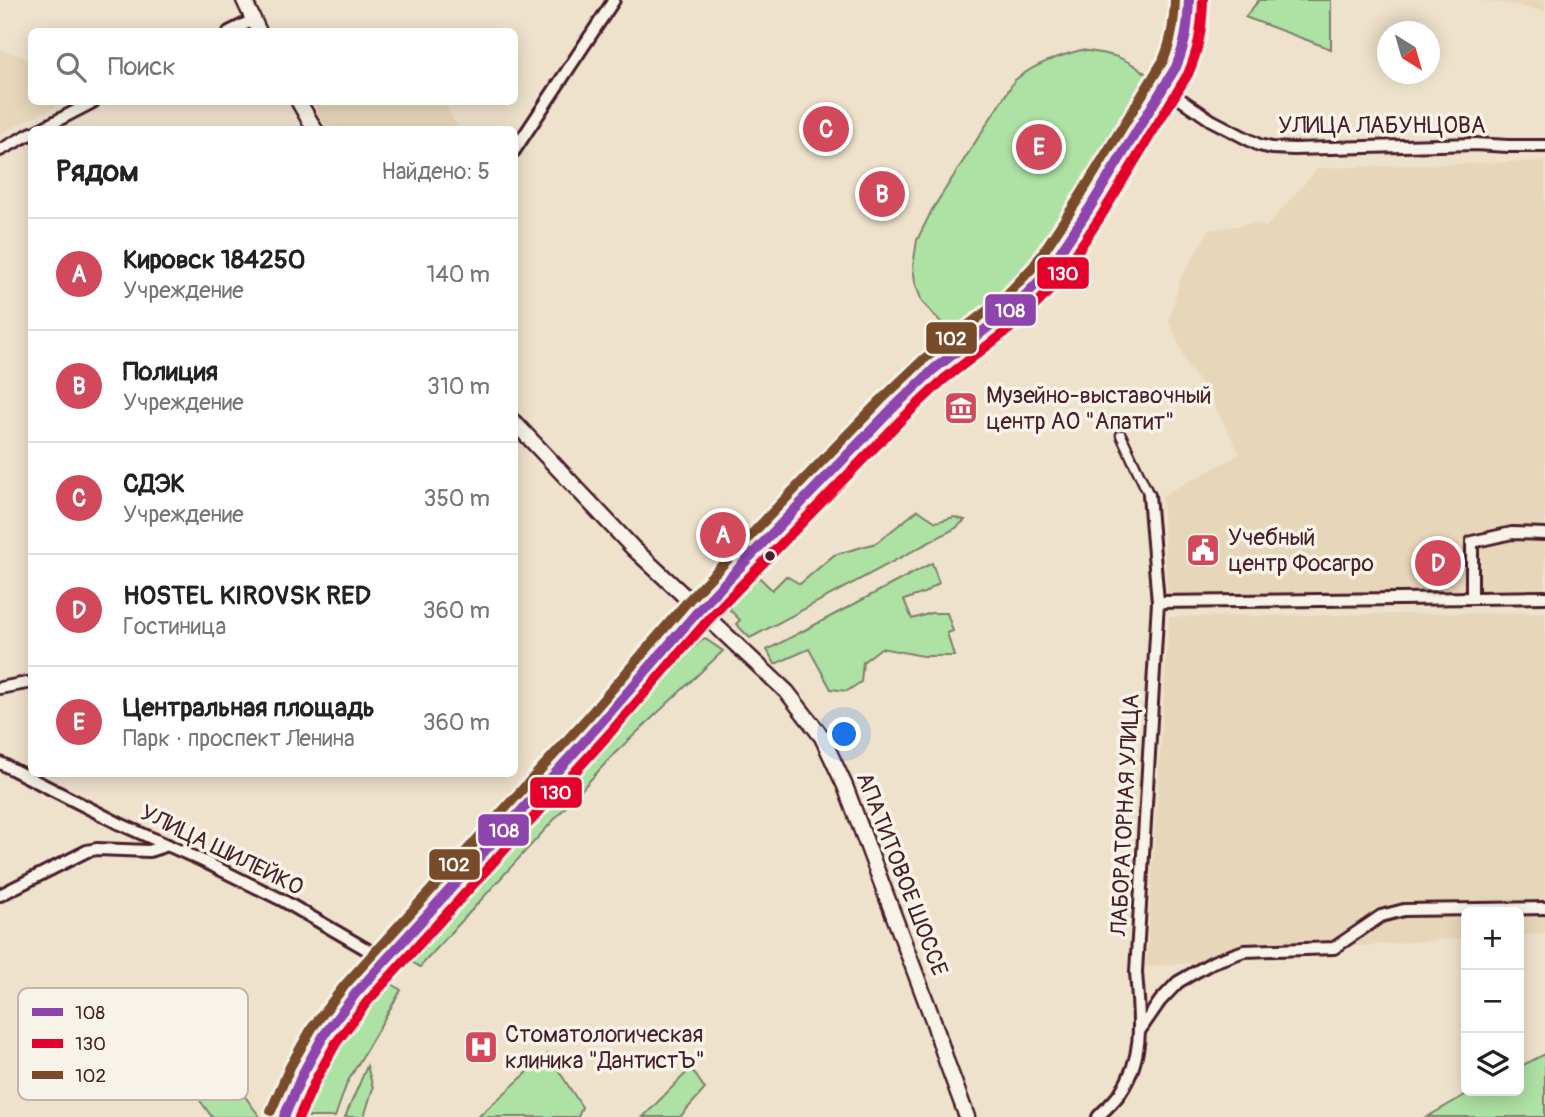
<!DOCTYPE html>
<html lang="ru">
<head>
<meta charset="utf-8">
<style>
	:root { --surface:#fff; --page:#f6f6f6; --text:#222; --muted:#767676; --line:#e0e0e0; --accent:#d1495b }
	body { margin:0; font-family:Pangolin,sans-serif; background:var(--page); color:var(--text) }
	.controls { position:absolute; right:21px; bottom:21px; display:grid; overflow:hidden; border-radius:10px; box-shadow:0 4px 18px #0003 }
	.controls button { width:63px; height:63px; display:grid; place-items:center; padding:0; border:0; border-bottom:2px solid var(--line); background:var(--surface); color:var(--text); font:35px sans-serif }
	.compass { position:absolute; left:1377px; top:21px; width:63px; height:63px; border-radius:50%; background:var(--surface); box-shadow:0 4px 18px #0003; rotate:143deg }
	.you { position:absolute; left:845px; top:735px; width:24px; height:24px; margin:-18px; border:5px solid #fff; border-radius:50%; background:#1a73e8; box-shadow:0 0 0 10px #1a73e833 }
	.badge { display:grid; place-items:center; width:46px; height:46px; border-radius:50%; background:var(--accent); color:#fff; font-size:23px; font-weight:700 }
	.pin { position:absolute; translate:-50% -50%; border:4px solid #fff; box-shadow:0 2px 7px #0006 }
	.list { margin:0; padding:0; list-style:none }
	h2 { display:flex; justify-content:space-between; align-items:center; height:91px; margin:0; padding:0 28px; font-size:30px }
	h2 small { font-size:23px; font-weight:400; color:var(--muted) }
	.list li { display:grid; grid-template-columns:46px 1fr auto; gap:21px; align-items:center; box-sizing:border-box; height:112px; padding:0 28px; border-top:2px solid var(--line) }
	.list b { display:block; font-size:26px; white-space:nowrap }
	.list p { margin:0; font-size:23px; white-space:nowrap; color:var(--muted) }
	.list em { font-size:23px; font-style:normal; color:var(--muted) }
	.icon { flex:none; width:38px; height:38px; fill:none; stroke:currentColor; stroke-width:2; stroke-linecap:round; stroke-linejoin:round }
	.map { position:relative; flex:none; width:1545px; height:1117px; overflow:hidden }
	.search { position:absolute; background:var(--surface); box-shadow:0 4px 18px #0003; left:28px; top:28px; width:490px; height:77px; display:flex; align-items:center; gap:18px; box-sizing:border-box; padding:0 24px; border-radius:10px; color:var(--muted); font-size:26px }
	.panel { position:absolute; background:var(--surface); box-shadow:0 4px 18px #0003; left:28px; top:126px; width:490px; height:651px; border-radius:10px }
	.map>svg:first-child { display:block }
</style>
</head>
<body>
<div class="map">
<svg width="1545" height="1117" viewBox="0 0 1545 1117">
	<rect width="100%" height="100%" fill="#eee2cd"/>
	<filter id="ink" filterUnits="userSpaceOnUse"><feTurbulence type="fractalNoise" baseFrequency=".0143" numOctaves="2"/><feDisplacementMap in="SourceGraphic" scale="14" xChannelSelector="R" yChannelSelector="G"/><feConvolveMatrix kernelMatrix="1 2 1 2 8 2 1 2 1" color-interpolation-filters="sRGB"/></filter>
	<g filter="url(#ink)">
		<g fill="#e8d6ba">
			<path d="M1475,0H1545V12L1515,5Z"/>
			<path d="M0,49L31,60L32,102H64L0,134Z"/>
			<path d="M313,102H443L459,129H327Z"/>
			<path d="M1545,161V590L1167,595L1162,496L1240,454L1209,395L1188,367L1169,321L1180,279L1209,230L1255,223L1266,227L1318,168Z"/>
			<path d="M1545,612V933L1519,935V912H1466V938L1334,948L1146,967L1169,617Z"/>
		</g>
		<g fill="#ade2a4" stroke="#7c8068" stroke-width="2">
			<path d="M1259,0H1331V49L1245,17Z"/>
			<path d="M1081,50C1112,54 1125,56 1150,77L1036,256L1006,291L979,313L951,333L922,302L915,282L913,266L917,240L932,210L1015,80C1035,64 1056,57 1081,50Z"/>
			<path d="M918,510L936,522L954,517L965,520L956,528L750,638L736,624L740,620L730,610L733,598L753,582L760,578L772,590L786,576L800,584L834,555L876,543Z"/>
			<path d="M932,563L939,583L924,593L904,600L912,619L931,613H947L953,631L947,633L954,656H923L881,648L863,662L861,682L847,691L831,689L809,649L775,664L767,650Z"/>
			<path d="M704,638L723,651L613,755L420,967L412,962L410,951L674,666Z"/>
			<path d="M383,978L401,990L347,1083L335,1117H300L320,1067L348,1024Z"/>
			<path d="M548,1054L582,1107L578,1117H478Z"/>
			<path d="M1545,1054V1117H1427L1472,1091H1519V1067Z"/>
			<path d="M367,1066L373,1088L364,1117H345Z"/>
			<path d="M691,1068L705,1089L680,1117H643Z"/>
			<path d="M233,1080L260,1117H212L196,1095Z"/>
		</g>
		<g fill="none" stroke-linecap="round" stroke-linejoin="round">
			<g stroke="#4a1f2b" stroke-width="13">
				<path id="pedestrian" d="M1121,435L1149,495"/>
			</g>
			<g stroke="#4a1f2b" stroke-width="16">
				<g id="minor">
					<path d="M229,32L253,20"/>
					<path d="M1164,88L1211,120L1259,145L1272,148L1294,149L1475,144L1508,146H1545"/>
					<path d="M39,130L93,102"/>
					<path d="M0,150L32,133"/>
					<path d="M514,151L614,0"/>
					<path d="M1472,598V542L1512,533L1545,534"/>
					<path d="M1158,602L1545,597"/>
					<path d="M0,688L32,682"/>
					<path d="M0,763L120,824L203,861L282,900L385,960"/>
					<path d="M0,895L87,851L97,849L149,851L168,845"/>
					<path d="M1140,1030L1160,1001L1178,982L1213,962L1244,951L1334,948L1381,916L1404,910L1545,908"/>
					<path d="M1098,1117C1105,1109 1114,1102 1120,1093C1146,1055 1139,1015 1136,972L1158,602L1149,495"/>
				</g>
			</g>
			<g stroke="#4a1f2b" stroke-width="19">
				<g id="tertiary">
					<path d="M244,0L259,32"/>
					<path d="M299,102L315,130"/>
					<path d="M514,422L633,548L787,692L822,737L845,786L933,1020L947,1063L967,1117"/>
					<path d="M284,1117L303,1073L324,1035L356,993L599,725L699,610"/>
				</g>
			</g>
			<g stroke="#4a1f2b" stroke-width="21">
				<path id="secondary" d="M699,610L891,410L934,369L1013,308L1045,275L1089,209L1143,123L1176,67L1183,50L1188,28L1189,0"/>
			</g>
			<use href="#pedestrian" stroke="#f7f3e8" stroke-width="8"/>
			<use href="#minor" stroke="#f7f3e8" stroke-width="10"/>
			<use href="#tertiary" stroke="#f7f3e8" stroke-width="14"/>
			<use href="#secondary" stroke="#f7f3e8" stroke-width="16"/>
			<g stroke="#f7f3e8" stroke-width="16">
				<path id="bus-1" d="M284,1117L303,1073L324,1035L356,993L599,725L699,610L802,502L891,410L934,369L1013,308L1045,275L1089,209L1176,67C1186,43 1188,25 1189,0"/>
			</g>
			<g stroke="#f7f3e8" stroke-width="16">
				<path id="bus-2" d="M299,1117L316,1079L336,1043L367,1002L609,734L709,619L812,512L901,420L943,380L1022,319L1055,285L1101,216L1188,74C1199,49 1202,28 1203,0"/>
			</g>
			<g stroke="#f7f3e8" stroke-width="16">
				<path id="bus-3" d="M271,1111L290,1067L312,1028L345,985L589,716L688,601L792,492L881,400L924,359L1004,298L1034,266L1077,201L1163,61C1172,40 1174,22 1175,0"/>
			</g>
			<use href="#bus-1" stroke="#8e44ad" stroke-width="10"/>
			<use href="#bus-2" stroke="#e4002b" stroke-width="10"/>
			<use href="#bus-3" stroke="#7a4b2a" stroke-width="10"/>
		</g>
	</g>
	<defs>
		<g id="museum-square" transform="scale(1.75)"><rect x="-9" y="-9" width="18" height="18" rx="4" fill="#d1495b" stroke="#f7f3e8"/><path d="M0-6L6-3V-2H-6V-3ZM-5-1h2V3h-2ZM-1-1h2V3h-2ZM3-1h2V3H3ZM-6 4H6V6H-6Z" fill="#fff"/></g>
		<g id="civic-square" transform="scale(1.75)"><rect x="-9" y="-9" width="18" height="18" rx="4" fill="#d1495b" stroke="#f7f3e8"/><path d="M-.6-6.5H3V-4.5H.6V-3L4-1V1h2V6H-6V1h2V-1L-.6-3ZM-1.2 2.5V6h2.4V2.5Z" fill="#fff"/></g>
		<g id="hospital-square" transform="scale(1.75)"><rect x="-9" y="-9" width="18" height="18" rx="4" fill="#d1495b" stroke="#f7f3e8"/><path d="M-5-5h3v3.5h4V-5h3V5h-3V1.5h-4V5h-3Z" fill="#fff"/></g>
	</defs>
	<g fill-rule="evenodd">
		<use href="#museum-square" x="961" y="408"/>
		<use href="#civic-square" x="1203" y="550"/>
		<use href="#hospital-square" x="481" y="1047"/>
	</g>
	<circle fill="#4a1f2b" stroke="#f7f3e8" stroke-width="2.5" cx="770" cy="556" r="6"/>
	<g text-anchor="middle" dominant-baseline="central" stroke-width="7" stroke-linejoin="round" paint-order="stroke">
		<g font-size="23" fill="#4a1f2b" stroke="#f7f3e8">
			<text x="1382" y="125">УЛИЦА ЛАБУНЦОВА</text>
			<text transform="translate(1125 815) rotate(-87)">ЛАБОРАТОРНАЯ УЛИЦА</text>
			<text transform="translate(222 850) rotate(26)">УЛИЦА ШИЛЕЙКО</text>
			<text transform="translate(902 874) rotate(69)">АПАТИТОВОЕ ШОССЕ</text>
		</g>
		<g font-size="23" fill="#4a1f2b" stroke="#f7f3e8" text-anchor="start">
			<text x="986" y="395">Музейно-выставочный<tspan x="986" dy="26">центр АО "Апатит"</tspan></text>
			<text x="1228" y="537">Учебный<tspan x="1228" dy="26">центр Фосагро</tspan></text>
			<text x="505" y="1034">Стоматологическая<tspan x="505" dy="26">клиника "ДантистЪ"</tspan></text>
		</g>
	</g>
	<rect x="18" y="988" width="230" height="112" rx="10" fill="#f7f3e8" stroke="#c3b3af" stroke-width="2"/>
	<rect x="32" y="1008" width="31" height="8" fill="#8e44ad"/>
	<rect x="32" y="1039" width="31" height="9" fill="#e4002b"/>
	<rect x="32" y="1071" width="31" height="8" fill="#7a4b2a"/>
	<g font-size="19" fill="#4a1f2b">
		<text x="75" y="1019">108</text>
		<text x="75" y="1050">130</text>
		<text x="75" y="1082">102</text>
	</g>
	<g stroke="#f7f3e8" stroke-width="2.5">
		<rect x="1036" y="256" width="54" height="34" rx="7" fill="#e4002b"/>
		<rect x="984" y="293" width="53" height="34" rx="7" fill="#8e44ad"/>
		<rect x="925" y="321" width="53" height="34" rx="7" fill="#7a4b2a"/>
		<rect x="529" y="776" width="54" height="33" rx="7" fill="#e4002b"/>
		<rect x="477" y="813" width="53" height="34" rx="7" fill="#8e44ad"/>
		<rect x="428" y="848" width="53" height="33" rx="7" fill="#7a4b2a"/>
	</g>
	<g font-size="19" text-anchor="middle" font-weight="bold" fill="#fff">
		<text x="1063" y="280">130</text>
		<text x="1010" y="317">108</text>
		<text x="951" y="345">102</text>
		<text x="556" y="799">130</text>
		<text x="504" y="837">108</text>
		<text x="454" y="871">102</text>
	</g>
</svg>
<div class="controls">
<button>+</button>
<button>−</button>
<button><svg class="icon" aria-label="layers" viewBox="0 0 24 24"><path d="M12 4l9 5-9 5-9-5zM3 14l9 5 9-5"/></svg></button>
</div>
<svg class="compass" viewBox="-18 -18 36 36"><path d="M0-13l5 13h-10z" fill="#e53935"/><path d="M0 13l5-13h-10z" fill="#767676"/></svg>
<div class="you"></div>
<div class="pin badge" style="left:723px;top:535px">A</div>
<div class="pin badge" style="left:882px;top:194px">B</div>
<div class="pin badge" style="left:826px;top:129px">C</div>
<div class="pin badge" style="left:1438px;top:563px">D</div>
<div class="pin badge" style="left:1039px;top:147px">E</div>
<div class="search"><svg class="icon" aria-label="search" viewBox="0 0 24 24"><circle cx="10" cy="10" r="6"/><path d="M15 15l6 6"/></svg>Поиск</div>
<section class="panel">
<h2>Рядом<small>Найдено: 5</small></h2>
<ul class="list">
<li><span class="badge">A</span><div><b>Кировск 184250</b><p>Учреждение</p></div><em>140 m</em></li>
<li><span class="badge">B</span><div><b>Полиция</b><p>Учреждение</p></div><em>310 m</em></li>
<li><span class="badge">C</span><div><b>СДЭК</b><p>Учреждение</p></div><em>350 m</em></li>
<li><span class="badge">D</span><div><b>HOSTEL KIROVSK RED</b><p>Гостиница</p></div><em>360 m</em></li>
<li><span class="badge">E</span><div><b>Центральная площадь</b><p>Парк · проспект Ленина</p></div><em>360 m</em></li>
</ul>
</section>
</div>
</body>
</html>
